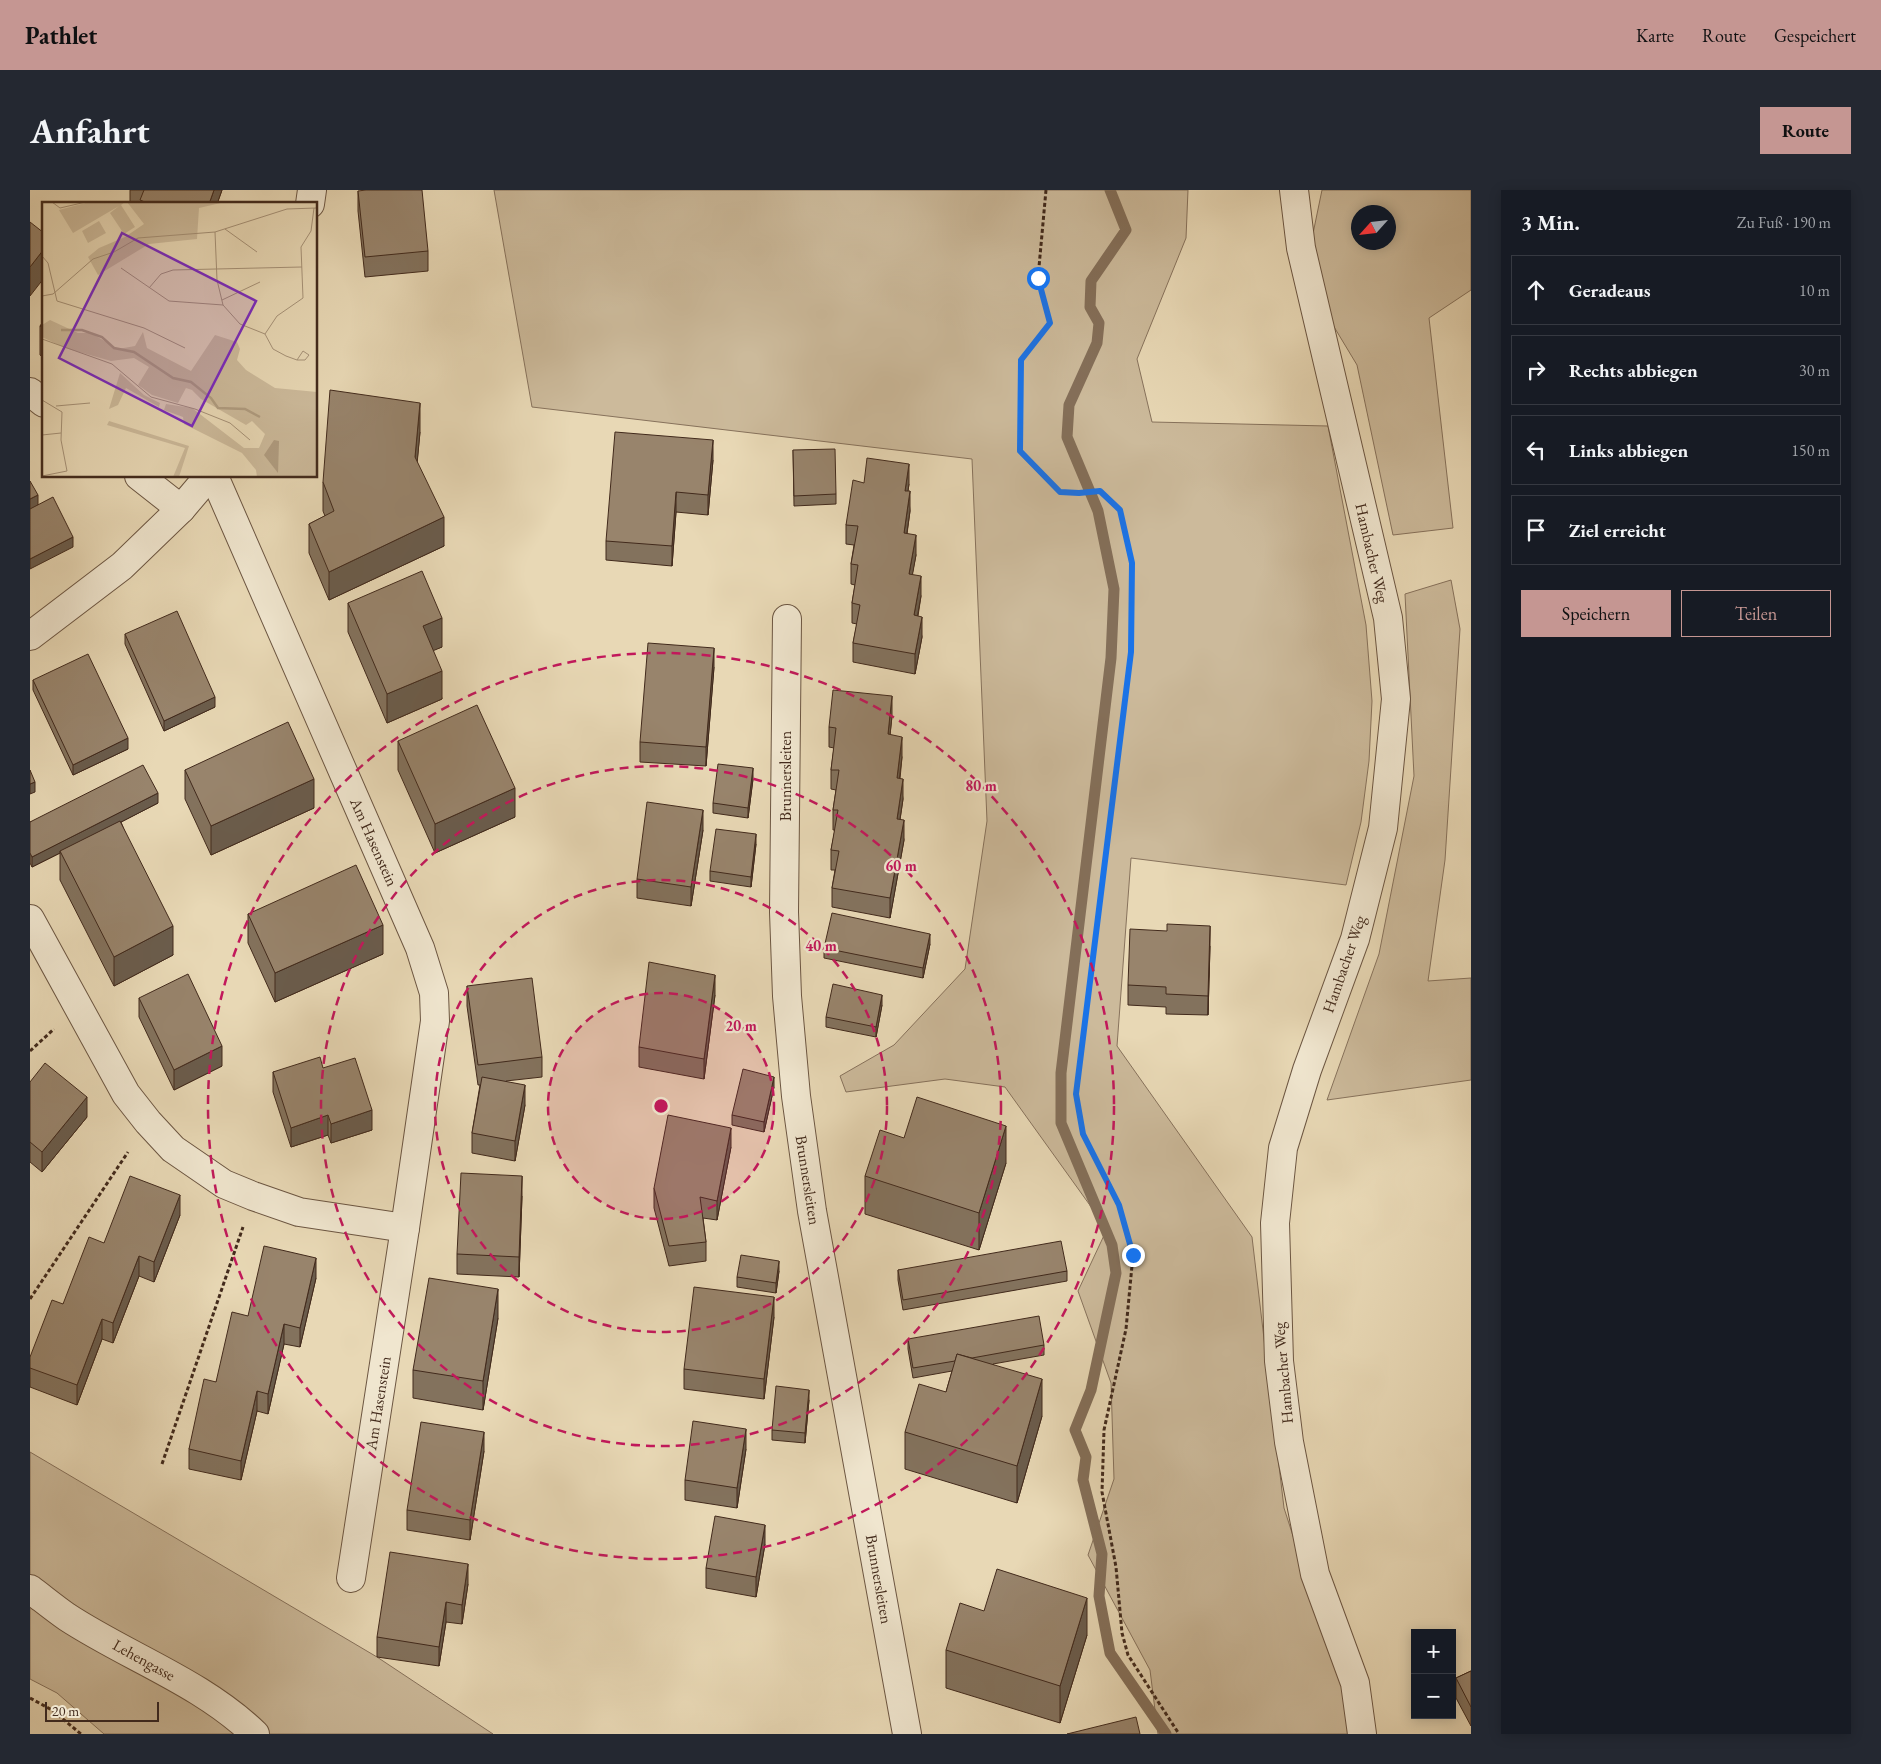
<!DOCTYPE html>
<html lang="de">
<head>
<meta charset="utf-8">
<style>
	:root { --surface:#171b24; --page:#242831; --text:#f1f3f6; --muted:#9ea1a6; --line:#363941; --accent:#c59692 }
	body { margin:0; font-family:"EB Garamond",serif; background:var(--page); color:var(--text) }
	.controls { position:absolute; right:15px; bottom:15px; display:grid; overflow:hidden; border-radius:0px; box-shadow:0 2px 12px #0003 }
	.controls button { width:45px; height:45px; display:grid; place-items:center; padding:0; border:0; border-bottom:1px solid var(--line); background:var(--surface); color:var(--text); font:25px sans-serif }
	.compass { position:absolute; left:1321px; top:15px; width:45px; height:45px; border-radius:50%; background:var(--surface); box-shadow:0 2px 12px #0003; rotate:243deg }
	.scale { position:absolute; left:15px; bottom:12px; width:114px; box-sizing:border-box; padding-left:5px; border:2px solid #422a1c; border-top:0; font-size:14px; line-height:18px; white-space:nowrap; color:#422a1c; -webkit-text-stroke:4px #f0e6cf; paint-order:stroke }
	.stop { position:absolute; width:15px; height:15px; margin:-11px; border:4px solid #1a73e8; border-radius:50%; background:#fff }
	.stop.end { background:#1a73e8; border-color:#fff; box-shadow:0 1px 5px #0008 }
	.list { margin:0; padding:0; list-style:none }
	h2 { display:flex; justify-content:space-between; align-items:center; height:65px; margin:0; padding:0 20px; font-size:21px }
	h2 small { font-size:16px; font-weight:400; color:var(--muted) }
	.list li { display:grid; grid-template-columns:32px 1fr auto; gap:15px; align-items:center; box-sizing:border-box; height:70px; margin:0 10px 10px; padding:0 10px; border:1px solid var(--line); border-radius:0px }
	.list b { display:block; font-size:19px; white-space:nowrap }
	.list em { font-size:16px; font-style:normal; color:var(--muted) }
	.actions { display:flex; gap:10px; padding:15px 20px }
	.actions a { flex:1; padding:11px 0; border:1px solid var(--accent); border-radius:0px; text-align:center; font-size:18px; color:var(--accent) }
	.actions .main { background:var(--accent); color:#111 }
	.icon { flex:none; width:28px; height:28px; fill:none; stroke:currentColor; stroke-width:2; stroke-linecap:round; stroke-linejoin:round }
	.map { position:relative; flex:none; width:1441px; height:1544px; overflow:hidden; border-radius:0px }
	header { display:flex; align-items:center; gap:30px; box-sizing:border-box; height:70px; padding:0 25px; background:var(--accent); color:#111 }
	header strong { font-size:24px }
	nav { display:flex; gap:28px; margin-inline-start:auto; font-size:18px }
	.intro { display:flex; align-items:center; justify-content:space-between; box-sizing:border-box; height:120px; padding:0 30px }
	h1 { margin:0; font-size:35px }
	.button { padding:12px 22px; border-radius:0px; background:var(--accent); color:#111; font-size:18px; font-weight:700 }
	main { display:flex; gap:30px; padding:0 30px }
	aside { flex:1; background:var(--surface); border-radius:0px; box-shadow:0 2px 12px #0003 }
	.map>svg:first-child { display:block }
</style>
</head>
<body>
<header>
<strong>Pathlet</strong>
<nav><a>Karte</a><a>Route</a><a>Gespeichert</a></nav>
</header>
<div class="intro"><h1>Anfahrt</h1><a class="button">Route</a></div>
<main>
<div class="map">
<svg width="1441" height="1544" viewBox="0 0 1441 1544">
	<rect width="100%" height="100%" fill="#e8d8b5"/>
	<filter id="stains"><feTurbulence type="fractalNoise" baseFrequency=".004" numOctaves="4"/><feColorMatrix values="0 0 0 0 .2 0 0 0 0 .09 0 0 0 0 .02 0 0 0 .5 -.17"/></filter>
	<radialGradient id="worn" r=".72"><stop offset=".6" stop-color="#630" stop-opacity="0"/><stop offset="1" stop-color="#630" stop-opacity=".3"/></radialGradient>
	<g fill="#ccba9b" stroke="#87725c" fill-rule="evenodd">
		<path d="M464,0H1158L1156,48L1107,169L1122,232L1298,236L1336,435L1342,511L1339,571L1331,632L1316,695L1101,668L1087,856L1222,1047L1254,1318L1322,1528V1544H1128L1120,1480L1058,1365L1084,1289L1081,1193L1048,1101L1077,1039L975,897L915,889L816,902L810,886L864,855L935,779L957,631L942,269L502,217Z"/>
		<path d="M1292,0H1441V100L1399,128L1423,338L1363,345L1327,175L1274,87ZM1328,22H1358V52H1328Z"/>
		<path d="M1421,390L1430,439L1415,670L1398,791L1441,788V890L1297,910L1349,764L1384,586L1375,404Z"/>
		<path d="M0,1262L347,1467L463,1544H74L27,1503L0,1489Z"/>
	</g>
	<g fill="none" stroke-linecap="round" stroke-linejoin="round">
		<path stroke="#846f59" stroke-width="11" d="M1080,0L1096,40L1061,91L1060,117L1069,133L1067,153L1039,215L1037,247L1068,321L1084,399L1081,468L1031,883V933L1082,1055L1086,1083L1061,1200L1045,1240L1056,1267L1053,1290L1072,1364L1069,1406L1080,1463L1136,1544"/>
		<g stroke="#6c5642" stroke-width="30">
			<g id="minor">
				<path d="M1264,0L1271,58L1358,428L1366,509L1353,638L1325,749L1277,880L1253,958L1245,1033L1249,1171L1259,1252L1285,1384L1325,1493L1332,1544"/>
				<path d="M280,14L282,0"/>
				<path d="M0,202L14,213"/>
				<path d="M109,286L151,319"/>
				<path d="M184,286L390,758L404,803L405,831L375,1038L321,1388"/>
				<path d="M757,429L754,722L757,806L766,906L782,1021L877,1544"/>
				<path d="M0,446L92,376L151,319L179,286"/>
				<path d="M0,729L96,904L118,932L143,959L194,994L223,1006L269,1022L375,1038"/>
				<path d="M0,1399C12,1408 24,1418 37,1427C98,1467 171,1492 225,1544"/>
			</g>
		</g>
		<g stroke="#422a1c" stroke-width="3" stroke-dasharray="4 2.5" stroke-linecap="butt">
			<path d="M1016,0L1008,88L1020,133L991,170L990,261L1030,302L1049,303L1069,301L1090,320L1101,373V463L1046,905L1053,944L1089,1015L1103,1065L1096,1139L1074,1240L1072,1302L1086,1377L1092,1443L1098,1465L1149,1544"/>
			<path d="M0,861L24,839"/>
			<path d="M0,1109L98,962"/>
			<path d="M132,1274L213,1037"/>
			<path d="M0,1508L22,1520L51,1544"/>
		</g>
		<use href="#minor" stroke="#f0e6cf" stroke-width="28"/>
	</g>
	<g fill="#83725d" stroke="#422a1c">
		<path d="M100,0H192L187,14H104L100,12Z"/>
		<path d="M328,1L398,61V81L335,87L328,21Z"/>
		<path d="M14,131V168L10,165V136Z"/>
		<path d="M390,242L387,272L414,356L299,410L279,363V334L295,326L293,321V292Z"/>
		<path d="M763,260L806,304V314L764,316Z"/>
		<path d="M683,270L678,325L646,322L642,376L576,370V351Z"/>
		<path d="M834,293L879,294L878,301L880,321L877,344L886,365L882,385L891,406L888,426L892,447L885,484L823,472V453L827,434L822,433V413L825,395L821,394V374L824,355L816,354V335Z"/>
		<path d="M318,413L412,457L403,460L412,509L357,533L318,442Z"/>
		<path d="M95,444L185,517L134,541L95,454Z"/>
		<path d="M684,477L676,576L610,572V552Z"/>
		<path d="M3,490L98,559L43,585L3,500Z"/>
		<path d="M862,526L860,545L872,567L870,589L873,609L870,630L874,650L860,728L802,717V698L805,680H801V660L805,640H803V620L806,600L801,599V580L804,558L799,557V537Z"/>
		<path d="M368,551L485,627L405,663L368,580Z"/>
		<path d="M155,580L284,618L181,665L155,609Z"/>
		<path d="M723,589L718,628L683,623V613Z"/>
		<path d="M128,613L91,632L143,765L84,796L30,690V663L2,677L0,673V632Z"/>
		<path d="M673,640L661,716L607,708V689Z"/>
		<path d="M726,654L721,697L680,691V681Z"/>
		<path d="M218,724L353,764L245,812L218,753Z"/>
		<path d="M900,754L893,788L794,768V758Z"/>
		<path d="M1180,756L1178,825L1136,824V817L1098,815V795Z"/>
		<path d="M437,796L512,867V887L476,891L495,915L485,971L442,963V943L450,895H448L437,816Z"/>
		<path d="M685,805L674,889L609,877V857Z"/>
		<path d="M109,808L192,876L144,900L109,827Z"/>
		<path d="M852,815L846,847L796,837V827Z"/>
		<path d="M293,878L342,940L301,953L298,945L261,957L243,902V882Z"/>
		<path d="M0,892L57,927L12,982L0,972Z"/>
		<path d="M744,897L734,942L702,935V925Z"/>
		<path d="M874,948L976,973L949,1060L835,1024V986Z"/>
		<path d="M701,957L687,1030L673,1028L676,1052V1071L639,1076L624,1018V998Z"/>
		<path d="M492,1006L489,1087L427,1084V1064Z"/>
		<path d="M150,1025L124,1092L109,1086L83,1153L72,1149L47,1215L0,1197V1167L33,1114L74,1053Z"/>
		<path d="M868,1080L1037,1081V1091L873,1120L868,1090Z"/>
		<path d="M749,1081L746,1103L707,1097V1087Z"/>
		<path d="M286,1088L270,1157L254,1154L238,1224L227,1221L211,1290L159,1279V1259L186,1192L218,1126Z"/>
		<path d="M744,1127L734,1209L654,1199V1179Z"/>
		<path d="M468,1128L453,1220L383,1208V1180Z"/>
		<path d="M878,1149L1014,1155V1165L963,1174L1012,1226L987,1313L875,1279V1242L916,1202L922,1181L883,1188L878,1159Z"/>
		<path d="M779,1210L775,1253L742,1250V1240Z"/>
		<path d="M716,1259L707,1318L655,1310V1290Z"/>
		<path d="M454,1261L440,1350L377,1340V1320Z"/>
		<path d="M735,1354L726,1407L676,1398V1378Z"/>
		<path d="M438,1394L432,1434L416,1432L409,1476L347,1467V1447Z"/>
		<path d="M954,1421L1057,1445L1030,1533L916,1498V1460Z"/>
		<path d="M1441,1481V1536L1426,1508V1488Z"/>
	</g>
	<g fill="#6a5c4c" stroke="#422a1c">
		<path d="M184,0H192L187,14H179Z"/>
		<path d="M14,59V88L0,106V77Z"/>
		<path d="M390,213V242L385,296V267Z"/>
		<path d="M683,250V270L678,325V305Z"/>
		<path d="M879,274V294L875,320V301Z"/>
		<path d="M880,301V321L874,363V343Z"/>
		<path d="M646,302V322L642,376V356Z"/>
		<path d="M8,305V325L0,329V309Z"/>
		<path d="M414,327V356L299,410V382Z"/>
		<path d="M886,345V365L879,404V384Z"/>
		<path d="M43,347V357L0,379V369Z"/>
		<path d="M891,386V406L884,445V425Z"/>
		<path d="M892,427V447L885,484V464Z"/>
		<path d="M412,428V457L393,465V436Z"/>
		<path d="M684,458V477L676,576V557Z"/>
		<path d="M412,481V509L357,533V504Z"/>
		<path d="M862,506V526L858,564V544Z"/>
		<path d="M185,507V517L134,541V531Z"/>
		<path d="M872,547V567L867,608V588Z"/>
		<path d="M98,548V559L43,585V575Z"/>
		<path d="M723,578V589L718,628V618Z"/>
		<path d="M284,589V618L181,665V636Z"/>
		<path d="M873,589V609L867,649V629Z"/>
		<path d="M5,592V602L0,604V594Z"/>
		<path d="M485,598V627L405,663V634Z"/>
		<path d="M128,603V613L31,663L30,661V663L2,677V667Z"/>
		<path d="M673,620V640L661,716V697Z"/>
		<path d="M874,630V650L860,728V708Z"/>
		<path d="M726,644V654L721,697V687Z"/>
		<path d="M353,735V764L245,812V783Z"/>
		<path d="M143,736V765L84,796V767Z"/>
		<path d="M1180,736V756L1178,825V806Z"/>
		<path d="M900,744V754L893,788V778Z"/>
		<path d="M685,785V805L674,889V869Z"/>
		<path d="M852,805V815L846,847V837Z"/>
		<path d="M192,856V876L144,900V880Z"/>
		<path d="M744,887V897L734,942V932Z"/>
		<path d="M495,895V915L485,971V951Z"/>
		<path d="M57,907V927L12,982V962Z"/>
		<path d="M342,920V940L301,953V934Z"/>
		<path d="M298,925V945L261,957V938Z"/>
		<path d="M976,936V973L949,1060V1023Z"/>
		<path d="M701,938V957L687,1030V1011Z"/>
		<path d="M492,986V1006L489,1087V1067Z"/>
		<path d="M150,1005V1025L124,1092V1072Z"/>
		<path d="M109,1066V1086L83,1153V1133Z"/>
		<path d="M286,1068V1088L270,1157V1138Z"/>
		<path d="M749,1071V1081L746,1103V1093Z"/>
		<path d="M468,1099V1128L453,1220V1191Z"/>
		<path d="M744,1107V1127L734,1209V1189Z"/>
		<path d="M72,1129V1149L47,1215V1195Z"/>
		<path d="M254,1134V1154L238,1224V1204Z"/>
		<path d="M1012,1189V1226L987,1313V1276Z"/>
		<path d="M779,1200V1210L775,1253V1243Z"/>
		<path d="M227,1201V1221L211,1290V1271Z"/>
		<path d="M716,1239V1259L707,1318V1298Z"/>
		<path d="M454,1242V1261L440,1350V1330Z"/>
		<path d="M735,1335V1354L726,1407V1387Z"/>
		<path d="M438,1374V1394L432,1434V1415Z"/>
		<path d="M1057,1408V1445L1030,1533V1496Z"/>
		<path d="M416,1412V1432L409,1476V1457Z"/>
	</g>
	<g fill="#98846c" stroke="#422a1c">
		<path d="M114,0H184L179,14H120L110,10Z"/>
		<path d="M336,0H392L398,61L335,67L328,1Z"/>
		<path d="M0,32L14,43V59L0,77Z"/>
		<path d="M14,131V139L10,136Z"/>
		<path d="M300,200L390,213L385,267L414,327L299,382L279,334L304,321L293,292Z"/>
		<path d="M585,242L683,250L678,305L646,302L642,356L576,351Z"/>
		<path d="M805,259L806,304L764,306L763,260Z"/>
		<path d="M837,268L879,274L875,301H880L874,343L886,345L879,384L891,386L884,425L892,427L885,464L823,453L830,415L822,413L828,375L821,374L828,336L816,335L823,290L834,293Z"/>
		<path d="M0,291L8,305L0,309Z"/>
		<path d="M23,307L43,347L0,369V319Z"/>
		<path d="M392,381L412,428L393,436L412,481L357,504L318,413Z"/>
		<path d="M147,421L185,507L134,531L95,444Z"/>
		<path d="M618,453L684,458L676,557L610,552Z"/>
		<path d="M58,464L98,548L43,575L3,490Z"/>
		<path d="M803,500L862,506L858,544L872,547L867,588L873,589L867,629L874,630L860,708L802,698L809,661L801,660L808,620H803L809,580H801L806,538L799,537Z"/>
		<path d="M447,515L485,598L405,634L368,551Z"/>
		<path d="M258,532L284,589L181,636L155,580Z"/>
		<path d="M688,574L723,578L718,618L683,613Z"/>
		<path d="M113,575L128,603L2,667L0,663V632Z"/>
		<path d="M0,580L5,592L0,594Z"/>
		<path d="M617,612L673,620L661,697L607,689Z"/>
		<path d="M90,631L143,736L84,767L30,661Z"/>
		<path d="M686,639L726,644L721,687L680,681Z"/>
		<path d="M326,675L353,735L245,783L218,724Z"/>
		<path d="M802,723L900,744L893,778L794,758Z"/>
		<path d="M1137,734L1180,736L1178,806L1136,804V797L1098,795L1100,739L1137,741Z"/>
		<path d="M619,772L685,785L674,869L609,857Z"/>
		<path d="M158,784L192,856L144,880L109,808Z"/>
		<path d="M502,788L512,867L448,875L437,796Z"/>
		<path d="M803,794L852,805L846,837L796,827Z"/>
		<path d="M290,867L293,878L325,868L342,920L301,934L298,925L261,938L243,882Z"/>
		<path d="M15,873L57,907L12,962L0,952V892Z"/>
		<path d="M713,879L744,887L734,932L702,925Z"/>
		<path d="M452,887L495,895L485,951L442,943Z"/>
		<path d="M887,907L976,936L949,1023L835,986L850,940L874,948Z"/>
		<path d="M638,925L701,938L687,1011L670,1007L676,1052L639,1056L624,998Z"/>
		<path d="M431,983L492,986L489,1067L427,1064Z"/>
		<path d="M100,986L150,1005L124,1072L109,1066L83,1133L72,1129L47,1195L0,1178V1167L22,1110L33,1114L59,1047L74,1053Z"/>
		<path d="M1031,1051L1037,1081L873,1110L868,1080Z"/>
		<path d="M234,1056L286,1068L270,1138L254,1134L238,1204L227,1201L211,1271L159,1259L174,1189L186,1192L202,1122L218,1126Z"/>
		<path d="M711,1065L749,1071L746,1093L707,1087Z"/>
		<path d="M399,1088L468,1099L453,1191L383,1180Z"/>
		<path d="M664,1097L744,1107L734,1189L654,1179Z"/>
		<path d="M1009,1126L1014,1155L942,1168L927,1164L925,1171L883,1178L878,1149Z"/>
		<path d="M927,1164L1012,1189L987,1276L875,1242L889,1194L916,1202Z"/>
		<path d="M746,1196L779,1200L775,1243L742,1240Z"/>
		<path d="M663,1231L716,1239L707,1298L655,1290Z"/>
		<path d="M391,1232L454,1242L440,1330L377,1320Z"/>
		<path d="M685,1326L735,1335L726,1387L676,1378Z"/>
		<path d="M360,1362L438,1374L432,1415L416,1412L409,1457L347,1447Z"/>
		<path d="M967,1379L1057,1408L1030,1496L916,1460L930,1413L954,1421Z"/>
		<path d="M1441,1481V1517L1426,1488Z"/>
		<path d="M1106,1527L1110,1544H1037Z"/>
	</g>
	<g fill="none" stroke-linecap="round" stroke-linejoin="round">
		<path stroke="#1a73e8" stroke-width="6" d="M1008,88L1020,133L991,170L990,261L1030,302L1049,303L1070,301L1090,320L1102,373L1101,462L1046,904L1053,944L1089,1015L1103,1065"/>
	</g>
	<circle cx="631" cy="916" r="113" fill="#c2185b" fill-opacity=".12"/>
	<g fill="none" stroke="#c2185b" stroke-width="2.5" stroke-dasharray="9 6">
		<circle cx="631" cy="916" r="113"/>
		<circle cx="631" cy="916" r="226"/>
		<circle cx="631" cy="916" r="340"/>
		<circle cx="631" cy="916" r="453"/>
	</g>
	<g text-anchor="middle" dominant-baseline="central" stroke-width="4.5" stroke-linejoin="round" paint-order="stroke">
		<g font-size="16" fill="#422a1c" stroke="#f0e6cf">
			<text transform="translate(1342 363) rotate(77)">Hambacher Weg</text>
			<text transform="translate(755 586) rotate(-90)">Brunnersleiten</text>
			<text transform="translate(344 652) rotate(66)">Am Hasenstein</text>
			<text transform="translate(1314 774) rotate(-71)">Hambacher Weg</text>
			<text transform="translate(778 990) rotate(81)">Brunnersleiten</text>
			<text transform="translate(1253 1183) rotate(-95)">Hambacher Weg</text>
			<text transform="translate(348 1213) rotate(-81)">Am Hasenstein</text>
			<text transform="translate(849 1389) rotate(80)">Brunnersleiten</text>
			<text transform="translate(114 1470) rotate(29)">Lehengasse</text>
		</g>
	</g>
	<g transform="translate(12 12)">
		<rect width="275" height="275" fill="#e8d8b5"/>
		<path d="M47,0H83L79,3L93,25L82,32L68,11L77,4L31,31L17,8ZM85,0H183L157,6L155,37L107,42L56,73L46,55L57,46L83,35L102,22ZM57,19L64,31L46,41L40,29ZM8,118L36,131H49L76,147L93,144L101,130L105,146L149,169L173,133L195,140L198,147L195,158L204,168L233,186L275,190V275H215L214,268L200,251L142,222L141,215L122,208L124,202L150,206L202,246H217L223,232L210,219L204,223L159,197L150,188L144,186L136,201L110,193L96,183L107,165L92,156L69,159L23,146L0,135V123ZM78,171L102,193L118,201L117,205L84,186L76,203L67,207ZM67,219L147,244L137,275H131L143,246L65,223Z" fill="#ccba9b"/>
		<path d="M232,238L237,239L236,271L222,253Z" fill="#b09d81"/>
		<path fill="none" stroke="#b09d81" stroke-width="2.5" d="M19,128H40L60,135L72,146L92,150L131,176L149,180L169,196L176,206L203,207L218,215"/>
		<path fill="none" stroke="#a69278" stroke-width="1" d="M10,0L18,6L44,0M183,27L215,50M173,30L175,78L181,103L198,122L223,132M0,54L6,61L15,99L102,126L143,146M79,66L127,99L181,103M107,86L119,72L131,68L260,65M0,94L11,92L51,57L72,50L96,36L173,30L245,7L274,6M180,98L218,80M223,132L235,114L261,96L259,45L269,29L272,6M223,132L231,147L244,154L255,158L261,149L267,153L263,158H255M0,137L70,162L109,195L153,207L188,221L208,238M0,198L20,210L19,238L25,269L0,274M14,204L48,201M0,233L19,231"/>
		<path fill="#7b2cbf" fill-opacity="0.15" stroke="#7b2cbf" stroke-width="2.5" d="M80,31L214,99L150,224L17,156Z"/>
		<rect width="275" height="275" fill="none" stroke="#422a1c" stroke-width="2.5"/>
	</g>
	<circle cx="631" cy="916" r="8" fill="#c2185b" stroke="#f0e6cf" stroke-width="2.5"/>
	<g font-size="15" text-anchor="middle" font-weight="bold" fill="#c2185b" stroke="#f0e6cf" stroke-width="4.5" stroke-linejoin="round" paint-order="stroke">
		<text x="951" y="601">80 m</text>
		<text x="871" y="681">60 m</text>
		<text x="791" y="761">40 m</text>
		<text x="711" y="841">20 m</text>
	</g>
	<rect width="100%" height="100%" filter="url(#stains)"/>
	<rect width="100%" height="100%" fill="url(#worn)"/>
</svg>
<div class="controls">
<button>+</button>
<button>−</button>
</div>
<svg class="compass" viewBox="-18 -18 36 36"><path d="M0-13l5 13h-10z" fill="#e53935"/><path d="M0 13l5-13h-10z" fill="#9ea1a6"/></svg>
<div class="scale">20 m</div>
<div class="stop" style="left:1008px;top:88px"></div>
<div class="stop end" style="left:1103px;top:1065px"></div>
</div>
<aside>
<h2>3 Min.<small>Zu Fuß · 190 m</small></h2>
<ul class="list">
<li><svg class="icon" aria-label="ahead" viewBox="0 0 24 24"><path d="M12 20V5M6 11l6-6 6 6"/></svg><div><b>Geradeaus</b></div><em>10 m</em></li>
<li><svg class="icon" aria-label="right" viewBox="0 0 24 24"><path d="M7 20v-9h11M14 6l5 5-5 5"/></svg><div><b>Rechts abbiegen</b></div><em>30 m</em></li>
<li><svg class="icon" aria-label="left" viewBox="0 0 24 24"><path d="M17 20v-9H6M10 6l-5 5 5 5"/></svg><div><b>Links abbiegen</b></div><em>150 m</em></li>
<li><svg class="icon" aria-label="arrive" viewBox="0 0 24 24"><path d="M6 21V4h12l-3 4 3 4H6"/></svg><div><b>Ziel erreicht</b></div></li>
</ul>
<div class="actions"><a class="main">Speichern</a><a>Teilen</a></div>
</aside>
</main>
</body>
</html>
